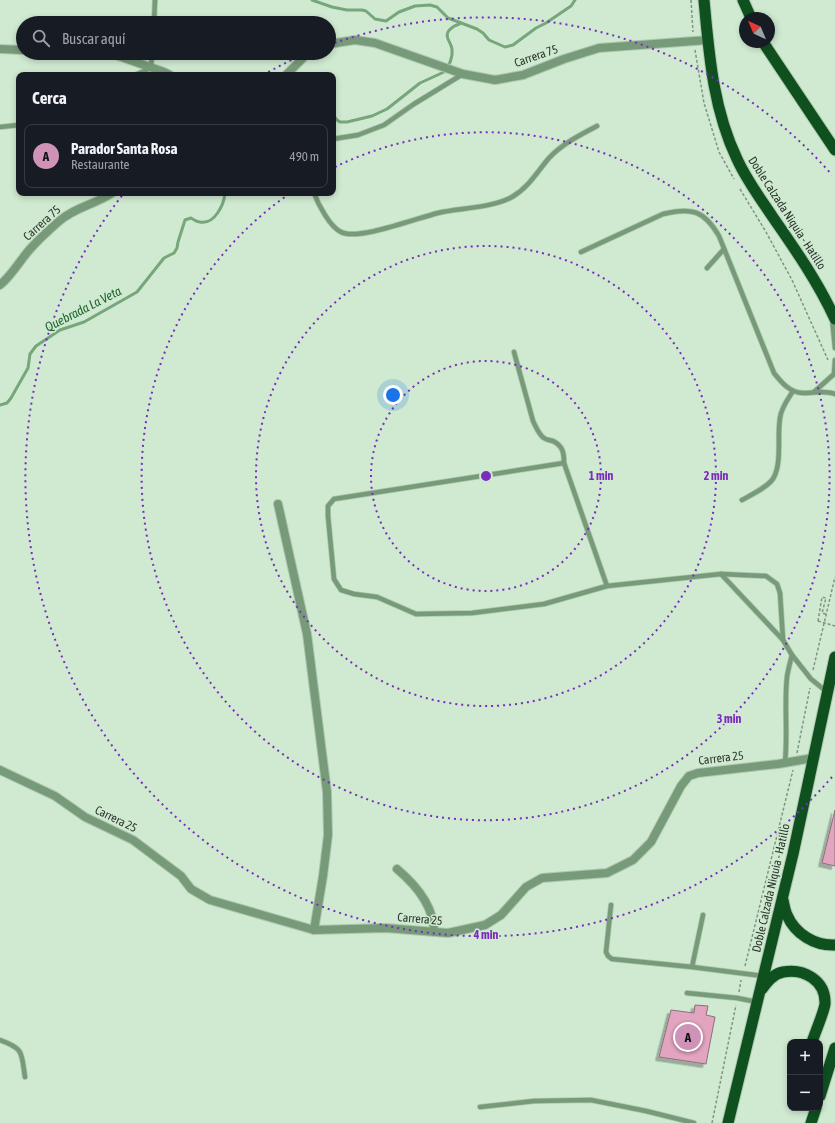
<!DOCTYPE html>
<html lang="es">
<head>
<meta charset="utf-8">
<style>
	:root { --surface:#171b24; --page:#20242c; --text:#f1f3f6; --muted:#9ea1a6; --line:#363941; --accent:#ce93b7 }
	body { margin:0; font-family:"Asap Condensed",sans-serif; background:var(--page); color:var(--text) }
	.controls { position:absolute; right:12px; bottom:12px; display:grid; overflow:hidden; border-radius:8px; box-shadow:0 2px 6px #0003 }
	.controls button { width:36px; height:36px; display:grid; place-items:center; padding:0; border:0; border-bottom:1px solid var(--line); background:var(--surface); color:var(--text); font:20px sans-serif }
	.compass { position:absolute; left:739px; top:12px; width:36px; height:36px; border-radius:50%; background:var(--surface); box-shadow:0 2px 6px #0003; rotate:316deg }
	.you { position:absolute; left:393px; top:395px; width:14px; height:14px; margin:-10px; border:3px solid #fff; border-radius:50%; background:#1a73e8; box-shadow:0 0 0 6px #1a73e833 }
	.badge { display:grid; place-items:center; width:26px; height:26px; border-radius:50%; background:var(--accent); color:#111; font-size:13px; font-weight:700 }
	.pin { position:absolute; translate:-50% -50%; border:2px solid #fff; box-shadow:0 1px 4px #0006 }
	.list { margin:0; padding:0; list-style:none }
	h2 { display:flex; justify-content:space-between; align-items:center; height:52px; margin:0; padding:0 16px; font-size:17px }
	h2 small { font-size:13px; font-weight:400; color:var(--muted) }
	.list li { display:grid; grid-template-columns:26px 1fr auto; gap:12px; align-items:center; box-sizing:border-box; height:64px; margin:0 8px 8px; padding:0 8px; border:1px solid var(--line); border-radius:8px }
	.list b { display:block; font-size:15px; white-space:nowrap }
	.list p { margin:0; font-size:13px; white-space:nowrap; color:var(--muted) }
	.list em { font-size:13px; font-style:normal; color:var(--muted) }
	.icon { flex:none; width:22px; height:22px; fill:none; stroke:currentColor; stroke-width:2; stroke-linecap:round; stroke-linejoin:round }
	.map { position:relative; flex:none; width:835px; height:1123px; overflow:hidden }
	.search { position:absolute; background:var(--surface); box-shadow:0 2px 6px #0003; left:16px; top:16px; width:320px; height:44px; display:flex; align-items:center; gap:10px; box-sizing:border-box; padding:0 14px; border-radius:22px; color:var(--muted); font-size:15px }
	.panel { position:absolute; background:var(--surface); box-shadow:0 2px 6px #0003; left:16px; top:72px; width:320px; height:124px; border-radius:8px }
	.map>svg:first-child { display:block }
</style>
</head>
<body>
<div class="map">
<svg width="835" height="1123" viewBox="0 0 835 1123">
	<defs>
		<filter id="shadow"><feDropShadow dx="-3.5" dy="3.5" stdDeviation="0" flood-color="#0004"/></filter>
	</defs>
	<rect width="100%" height="100%" fill="#cfead1"/>
	<g fill="none" stroke-linecap="round" stroke-linejoin="round">
		<g stroke="#76a67a" stroke-width="3">
			<path d="M312,0L332,7L347,10H362L366,11L375,19L386,21L399,12L415,6L430,5L437,7L448,18L477,29L483,33L489,40L505,47L513,45L536,28L546,23L571,6L575,0"/>
			<path d="M333,115L337,120L340,122H347L372,116L387,109L420,83L444,72C449,67 453,57 452,49C451,41 441,35 453,27C455,25 459,25 461,23"/>
			<path d="M0,405L7,403L11,398L28,368L30,354L36,346L60,330L84,322L137,292L164,258L174,253L177,248L178,242L185,220L191,218C194,220 197,222 200,222C215,225 224,204 225,193"/>
		</g>
	</g>
	<g fill="#e3a4bf" stroke="#8d6d7b" filter="url(#shadow)">
		<path d="M835,810V866L822,863Z"/>
		<path d="M695,1005L708,1006L706,1015L715,1017L706,1064L659,1057L671,1010L694,1013Z"/>
	</g>
	<g fill="none" stroke-linecap="round" stroke-linejoin="round">
		<g stroke="#aec6b0" stroke-width="6">
			<g id="service">
				<path d="M154,23L155,0"/>
				<path d="M135,75L151,68L152,53"/>
				<path d="M0,127L19,125"/>
				<path d="M333,139L358,135L384,125L414,104L463,74"/>
				<path d="M314,193C318,204 330,227 341,232C358,241 417,218 438,213C460,208 492,208 512,197C528,188 537,172 549,158C562,144 580,135 597,126"/>
				<path d="M581,252L663,214C691,207 704,210 719,236L774,373C781,382 790,393 803,393C814,393 824,390 835,394"/>
				<path d="M707,268L724,249"/>
				<path d="M832,318L835,348"/>
				<path d="M514,352L533,421C536,427 539,435 544,438C546,440 550,440 553,441C563,446 564,453 564,463L607,586"/>
				<path d="M814,392L834,374L835,360"/>
				<path d="M564,463L334,499L328,506V516L334,579L341,590L354,594L377,597L416,614L472,613L544,604L607,586L721,574L766,576L777,584L780,593L783,640L792,655L811,679L827,692"/>
				<path d="M742,500C751,495 770,486 774,477C782,462 777,435 780,418C781,408 788,399 793,391"/>
				<path d="M721,574L783,640"/>
				<path d="M785,762C788,734 784,705 787,677C788,670 790,663 792,655"/>
				<path d="M611,905L606,952L608,956L612,959L692,967L763,976"/>
				<path d="M692,967L703,915"/>
				<path d="M687,993L737,998L757,1002"/>
				<path d="M0,1040C25,1049 21,1053 25,1077"/>
				<path d="M480,1107L534,1101L591,1100L646,1111L694,1123"/>
			</g>
		</g>
		<g stroke="#aec6b0" stroke-width="10">
			<g id="minor">
				<path d="M329,44L355,40L375,43L463,74L495,80L523,75L564,59L599,48L708,40"/>
				<path d="M0,49L23,50"/>
				<path d="M110,53L164,72L170,75"/>
				<path d="M286,75L308,53"/>
				<path d="M0,285C13,274 20,260 31,248C39,239 49,230 58,222C75,207 94,205 112,193"/>
				<path d="M278,504L307,634L327,792L328,835L323,876L314,930"/>
				<path d="M0,770L55,796L85,817L133,840L181,876L191,889L210,900L314,930L386,928L448,933L485,925L501,915L526,887L542,878L607,873L633,860L651,842L681,786L689,776L698,773L778,764L813,758"/>
				<path d="M397,869C416,885 434,906 434,932"/>
			</g>
		</g>
		<g stroke="#aec6b0" stroke-width="13">
			<g id="trunk">
				<path d="M704,0C709,54 713,109 737,159C746,179 760,198 772,216C795,249 818,282 835,319"/>
				<path d="M743,0L751,18"/>
				<path d="M763,42L835,150"/>
				<path d="M783,900C784,905 785,911 787,915C795,934 815,946 835,945"/>
				<path d="M762,989C767,982 773,974 783,972C803,968 826,980 825,1004C824,1012 815,1033 812,1042"/>
				<path d="M820,1096L835,1048"/>
				<path d="M728,1123L793,854L835,657"/>
				<path d="M811,1123L816,1108"/>
			</g>
		</g>
		<g stroke="#819482" stroke-width="1.5" stroke-dasharray="3 2" stroke-linecap="butt">
			<path d="M691,0L693,32"/>
			<path d="M695,50L704,103L719,152L734,179"/>
			<path d="M740,189L766,232L792,280L828,360"/>
			<path d="M818,621L822,597L826,598L822,613L826,614"/>
			<path d="M813,670L835,577"/>
			<path d="M797,753L810,688"/>
			<path d="M745,966L793,770"/>
			<path d="M739,992L741,980"/>
			<path d="M712,1123L736,1005"/>
		</g>
		<use href="#service" stroke="#779b79" stroke-width="4.5"/>
		<use href="#minor" stroke="#779b79" stroke-width="8"/>
		<use href="#trunk" stroke="#0e501e" stroke-width="11"/>
		<path stroke="#819482" stroke-width="1.5" stroke-dasharray="3 2" stroke-linecap="butt" d="M818,621L835,626"/>
	</g>
	<g fill="none" stroke="#7b2cbf" stroke-width="2" stroke-dasharray="2 4">
		<circle cx="486" cy="476" r="115"/>
		<circle cx="486" cy="476" r="230"/>
		<path d="M335 167A344 344 0 1 1 289 194"/>
		<path d="M832 777A459 459 0 0 1 124 193M263 75A459 459 0 0 1 307 53M329 45A459 459 0 0 1 832 175"/>
	</g>
	<g text-anchor="middle" dominant-baseline="central" stroke-width="3" stroke-linejoin="round" paint-order="stroke">
		<g font-size="12" fill="#2c362c" stroke="#cfead1">
			<text transform="translate(536 56) rotate(-19)">Carrera 75</text>
			<text transform="translate(787 213) rotate(57)">Doble Calzada Niquia - Hatillo</text>
			<text transform="translate(42 223) rotate(-42)">Carrera 75</text>
			<text transform="translate(721 758) rotate(-7)">Carrera 25</text>
			<text transform="translate(116 819) rotate(26)">Carrera 25</text>
			<text transform="translate(771 888) rotate(-77)">Doble Calzada Niquia - Hatillo</text>
			<text transform="translate(420 919) rotate(5)">Carrera 25</text>
		</g>
		<g font-size="13" font-style="italic" fill="#1f642c" stroke="#cfead1">
			<text transform="translate(83 309) rotate(-27)">Quebrada La Veta</text>
		</g>
	</g>
	<circle cx="486" cy="476" r="6" fill="#7b2cbf" stroke="#cfead1" stroke-width="2"/>
	<g font-size="12" text-anchor="middle" font-weight="bold" fill="#7b2cbf" stroke="#cfead1" stroke-width="3" stroke-linejoin="round" paint-order="stroke">
		<text x="601" y="480">1 min</text>
		<text x="716" y="480">2 min</text>
		<text x="729" y="723">3 min</text>
		<text x="486" y="939">4 min</text>
	</g>
</svg>
<div class="controls">
<button>+</button>
<button>−</button>
</div>
<svg class="compass" viewBox="-18 -18 36 36"><path d="M0-13l5 13h-10z" fill="#e53935"/><path d="M0 13l5-13h-10z" fill="#9ea1a6"/></svg>
<div class="you"></div>
<div class="pin badge" style="left:688px;top:1037px">A</div>
<div class="search"><svg class="icon" aria-label="search" viewBox="0 0 24 24"><circle cx="10" cy="10" r="6"/><path d="M15 15l6 6"/></svg>Buscar aquí</div>
<section class="panel">
<h2>Cerca<small></small></h2>
<ul class="list">
<li><span class="badge">A</span><div><b>Parador Santa Rosa</b><p>Restaurante</p></div><em>490 m</em></li>
</ul>
</section>
</div>
</body>
</html>
